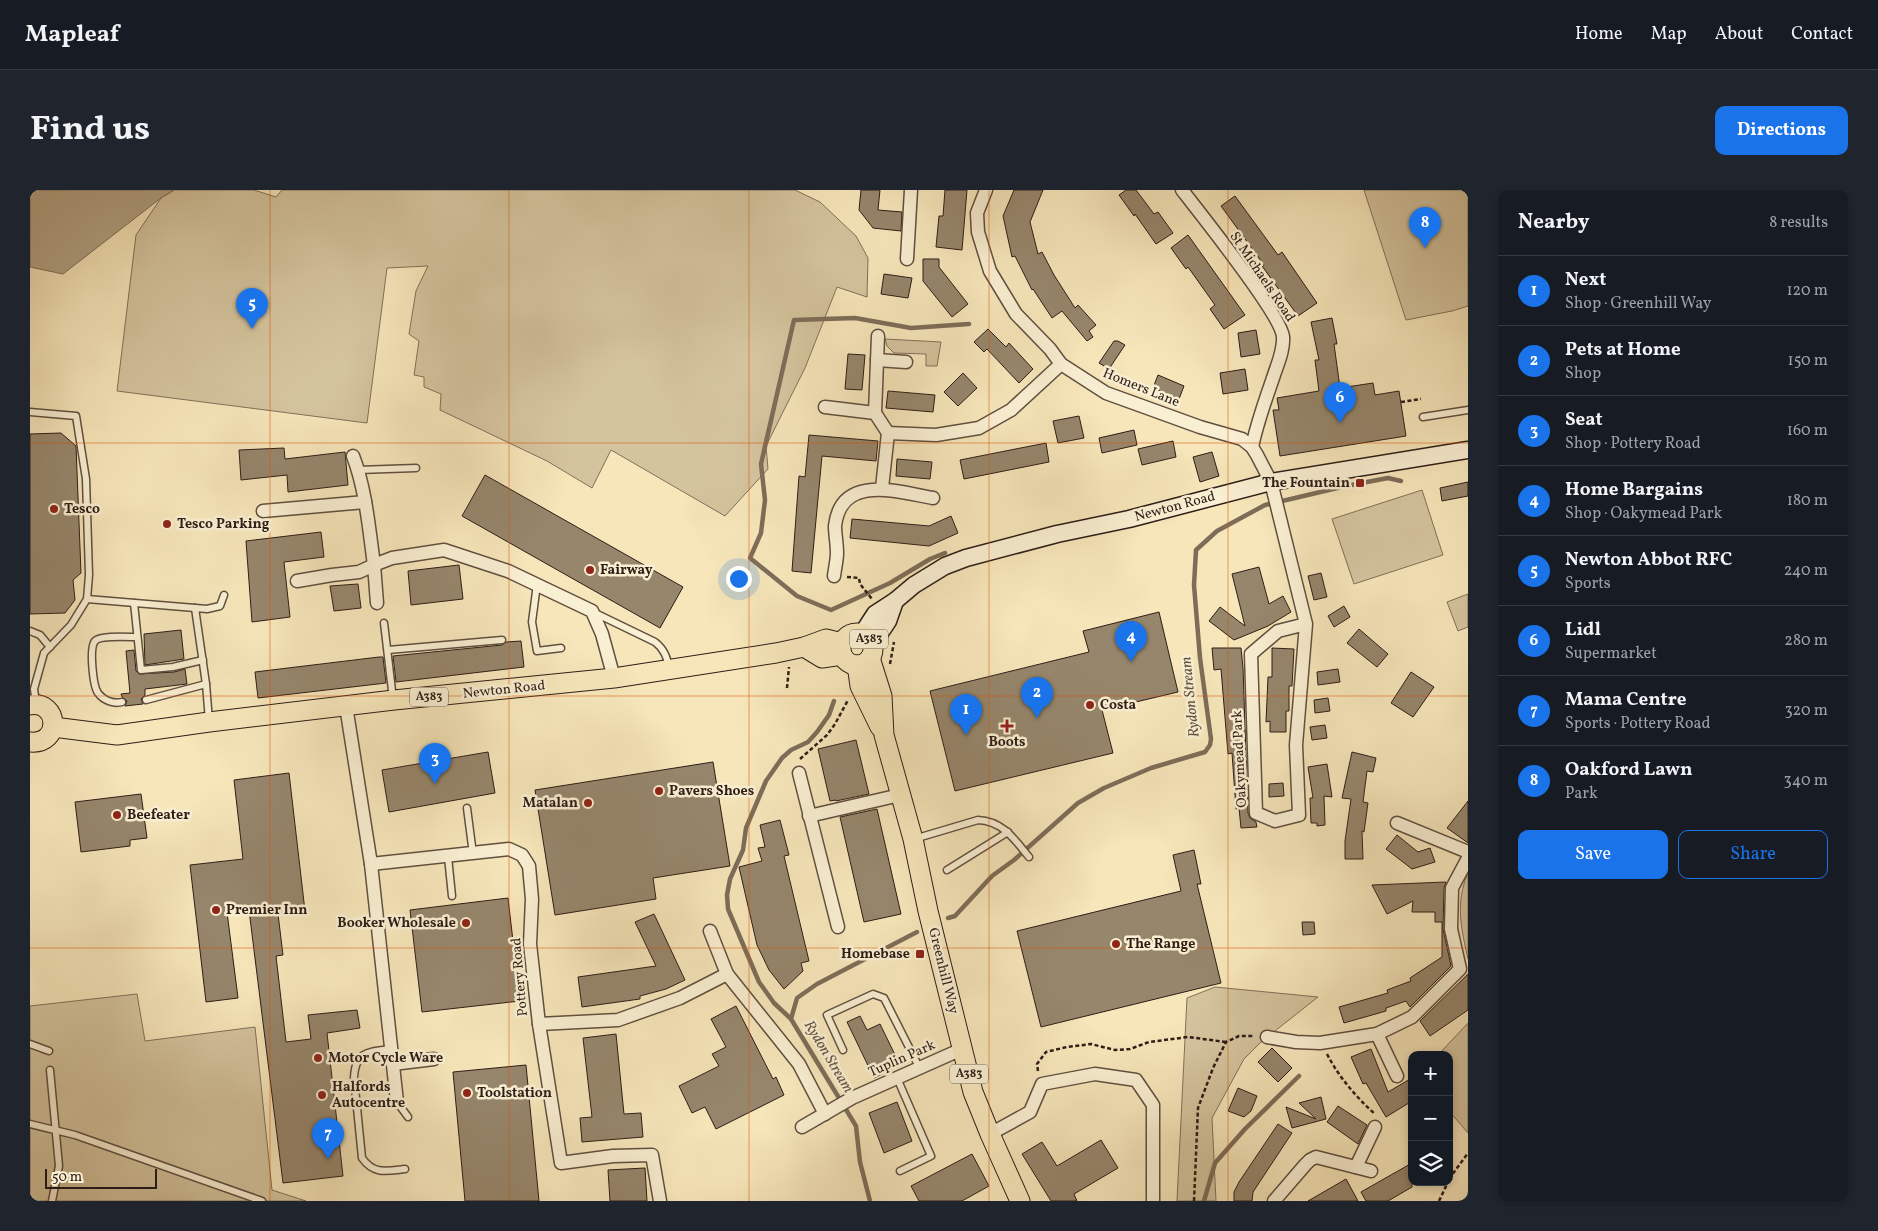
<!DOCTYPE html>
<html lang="en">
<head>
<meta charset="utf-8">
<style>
	:root { --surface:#171b24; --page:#20242c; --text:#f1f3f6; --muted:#9ea1a6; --line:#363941; --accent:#1a73e8 }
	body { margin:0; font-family:Vollkorn,serif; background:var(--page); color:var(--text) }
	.controls { position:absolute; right:15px; bottom:15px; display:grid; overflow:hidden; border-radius:10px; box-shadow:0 2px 8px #0003 }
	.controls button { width:45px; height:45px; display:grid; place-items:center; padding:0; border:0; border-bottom:1px solid var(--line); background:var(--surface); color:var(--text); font:25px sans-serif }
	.scale { position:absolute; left:15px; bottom:12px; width:112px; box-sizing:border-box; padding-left:5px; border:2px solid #2e1d17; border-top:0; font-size:14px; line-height:18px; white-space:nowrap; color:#2e1d17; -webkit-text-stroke:4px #f9efd2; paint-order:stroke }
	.you { position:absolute; left:708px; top:388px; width:18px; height:18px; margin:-12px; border:4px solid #fff; border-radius:50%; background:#1a73e8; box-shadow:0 0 0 8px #1a73e833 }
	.badge { display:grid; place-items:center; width:32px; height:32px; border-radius:50%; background:var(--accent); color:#fff; font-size:16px; font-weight:700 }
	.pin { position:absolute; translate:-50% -41px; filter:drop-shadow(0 1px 2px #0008) }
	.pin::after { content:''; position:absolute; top:26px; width:18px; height:15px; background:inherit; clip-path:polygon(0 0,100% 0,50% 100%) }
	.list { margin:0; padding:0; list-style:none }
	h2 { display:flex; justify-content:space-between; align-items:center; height:65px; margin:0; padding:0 20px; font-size:21px }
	h2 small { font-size:16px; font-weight:400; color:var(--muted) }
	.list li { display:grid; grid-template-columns:32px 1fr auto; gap:15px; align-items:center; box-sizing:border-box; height:70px; padding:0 20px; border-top:1px solid var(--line) }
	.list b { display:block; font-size:19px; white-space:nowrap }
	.list p { margin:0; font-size:16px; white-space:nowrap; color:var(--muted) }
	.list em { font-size:16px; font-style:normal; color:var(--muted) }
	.actions { display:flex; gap:10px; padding:15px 20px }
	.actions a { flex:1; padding:11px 0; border:1px solid var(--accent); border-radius:10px; text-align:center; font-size:18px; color:var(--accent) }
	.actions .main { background:var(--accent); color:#fff }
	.icon { flex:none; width:28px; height:28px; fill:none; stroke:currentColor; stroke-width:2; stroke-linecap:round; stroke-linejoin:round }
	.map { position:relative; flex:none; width:1438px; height:1011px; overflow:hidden; border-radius:10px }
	header { display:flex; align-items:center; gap:30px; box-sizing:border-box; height:70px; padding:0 25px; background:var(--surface); border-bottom:1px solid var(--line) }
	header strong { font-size:24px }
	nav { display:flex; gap:28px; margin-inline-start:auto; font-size:18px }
	.intro { display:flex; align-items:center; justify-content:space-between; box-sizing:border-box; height:120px; padding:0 30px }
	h1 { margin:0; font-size:35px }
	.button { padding:12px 22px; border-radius:10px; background:var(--accent); color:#fff; font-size:18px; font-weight:700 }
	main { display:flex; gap:30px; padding:0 30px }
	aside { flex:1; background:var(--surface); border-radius:10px; box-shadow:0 2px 8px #0003 }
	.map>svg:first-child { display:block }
</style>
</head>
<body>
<header>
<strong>Mapleaf</strong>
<nav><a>Home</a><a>Map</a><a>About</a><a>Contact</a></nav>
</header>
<div class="intro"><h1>Find us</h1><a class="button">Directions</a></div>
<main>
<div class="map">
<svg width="1438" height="1011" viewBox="0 0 1438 1011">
	<rect width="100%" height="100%" fill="#f6e6ba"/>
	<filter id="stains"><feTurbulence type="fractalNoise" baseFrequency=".004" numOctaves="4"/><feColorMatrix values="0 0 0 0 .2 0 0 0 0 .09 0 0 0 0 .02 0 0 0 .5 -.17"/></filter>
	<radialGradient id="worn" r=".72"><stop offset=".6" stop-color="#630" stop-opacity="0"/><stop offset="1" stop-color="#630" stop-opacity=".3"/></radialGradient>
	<g fill="#d4c49e" stroke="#81705a">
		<path d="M144,0H224L246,7L252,0H765L790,12L826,46L838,68L837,107L807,97L775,178L736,256L738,279L695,326L581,260L562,298L517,271L410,220L411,204L394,197V187L384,185L389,151L379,144L386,101L398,76L357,78L337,233L87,201L106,45L131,8Z"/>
		<path d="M1334,0H1438V116L1422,121L1376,130Z"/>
		<path d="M855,149L911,152L907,176H896V164L864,163L857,156Z"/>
		<path d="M1392,300L1413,365L1324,394L1302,329Z"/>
		<path d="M1438,404V437L1428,441L1417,412Z"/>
		<path d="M1438,683V769C1431,738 1425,713 1438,683Z"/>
		<path d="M1185,797L1288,807L1231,852L1214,869L1182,928L1186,1011H1147L1157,808Z"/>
		<path d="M107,804L115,851L225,837L242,1000L276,1011H0V816Z"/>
		<path d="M1438,833V943L1419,921V865H1408Z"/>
	</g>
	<path fill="#b2a283" stroke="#7d6d58" d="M0,0H144L131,8L33,84L0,77Z"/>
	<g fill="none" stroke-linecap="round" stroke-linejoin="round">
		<g stroke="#7d6d58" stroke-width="4.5">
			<path d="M915,363L900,369L860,393L801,420L767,406L720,368L731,343L735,310L731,274L764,130L825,128L881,138L939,134"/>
			<path d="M918,728L925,726L962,686L984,670L1048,613L1074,598L1121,578L1175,562L1180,555L1181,549L1170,468L1164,395L1166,360L1187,341L1235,315L1316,296L1358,288L1371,291"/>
			<path d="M761,829L744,813L729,792L698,719L697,705L700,689L713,660L716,638L736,591L752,568L761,560L778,552L787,542L799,525L804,511"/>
			<path d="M840,1011L830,972L826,936L761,829L767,808L787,794L887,742"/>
			<path d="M1174,1011L1185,973L1215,939L1269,886"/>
		</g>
	</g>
	<g fill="#96866c" stroke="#2e1d17">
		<path d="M831,0H850L848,20L872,22L871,41L843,38L829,20Z"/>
		<path d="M915,0H937L932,60L906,57L909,26H913Z"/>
		<path d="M984,0H1013L1000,32L1008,64L1012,62L1024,85L1045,118L1048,115L1066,135L1059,141L1063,147L1057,151L1032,121L1022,128L1003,99L1002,100L985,66L982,67L973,26Z"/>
		<path d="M1096,0H1106L1124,24L1128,22L1143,43L1126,54L1105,24L1104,26L1089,5Z"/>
		<path d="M1205,6L1248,65L1252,62L1287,113L1268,126L1232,76L1234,75L1191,16Z"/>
		<path d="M1158,45L1215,125L1194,139L1180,119L1185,115L1158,77L1156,79L1141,58Z"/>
		<path d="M893,69H909V77L938,114L922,127L893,91Z"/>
		<path d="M854,84L882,88L878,108L851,104Z"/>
		<path d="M1302,128L1307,154H1304L1310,198L1343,193L1345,205L1369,201L1376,246L1250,266L1243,220H1249L1247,208L1289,201L1285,170H1289L1281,132Z"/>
		<path d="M958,139L976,157L979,153L1003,179L989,193L957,159L954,162L944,152Z"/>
		<path d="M1226,140L1230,164L1211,167L1208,143Z"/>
		<path d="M1084,151H1088L1095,155L1079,179L1069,173Z"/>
		<path d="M818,164L835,165L832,200L815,199Z"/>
		<path d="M1215,179L1218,200L1193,204L1190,183Z"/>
		<path d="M933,183L947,198L928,216L914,202Z"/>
		<path d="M1128,185L1154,196L1149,209L1123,198Z"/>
		<path d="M858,201L905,205L903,222L856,218Z"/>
		<path d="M1049,226L1054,248L1028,253L1023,231Z"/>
		<path d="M1104,240L1107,255L1072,263L1069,248Z"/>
		<path d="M31,243L46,256L51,383L43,390L45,410L35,423L0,424V244Z"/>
		<path d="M779,245L848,251L846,271L792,266L781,383L762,381L769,286L775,287Z"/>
		<path d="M1143,251L1146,267L1112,275L1108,259Z"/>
		<path d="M1016,253L1019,272L934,289L930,270Z"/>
		<path d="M254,258L255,269L315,262L318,295L258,302L257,285L211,290L209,260Z"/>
		<path d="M1182,262L1189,286L1170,292L1163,267Z"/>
		<path d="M867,269L902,272L900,289L866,286Z"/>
		<path d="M455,285L653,397L630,438L432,326Z"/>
		<path d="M1438,292V306L1412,311L1410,298Z"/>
		<path d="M921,326L928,343L899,356L820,348L822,329L899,336Z"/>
		<path d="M291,342L294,367L254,372L260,427L222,432L216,351Z"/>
		<path d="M429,375L433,409L381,415L378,381Z"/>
		<path d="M1229,377L1239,414L1253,406L1261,422L1238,436L1204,450L1179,431L1190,417L1215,436L1202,384Z"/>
		<path d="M1291,383L1297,407L1284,410L1278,386Z"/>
		<path d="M328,394L331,418L304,421L300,396Z"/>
		<path d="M1314,416L1320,427L1304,437L1298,426Z"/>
		<path d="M1129,422L1148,502L1072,520L1083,563L925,601L900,501L1059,462L1053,441Z"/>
		<path d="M1329,439L1358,464L1347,477L1317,453Z"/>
		<path d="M151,440L154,469L115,475L114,444Z"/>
		<path d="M491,451L494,477L366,492L363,466L472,455L476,452Z"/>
		<path d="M1182,458H1211L1213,478L1218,623L1220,628L1226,632L1227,637L1211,638L1209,618L1206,619L1202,563L1198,564L1191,479L1184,480Z"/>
		<path d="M1242,458L1264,459L1262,496H1259V521H1256V542H1240V531L1236,532L1238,487H1242Z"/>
		<path d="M104,460L106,481L109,484L144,482L155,479L157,494L115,499V505L111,509L113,514L95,516L97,511L92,507L91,504L100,503L96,461Z"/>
		<path d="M349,467H353L356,493L228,508L225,482Z"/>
		<path d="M1308,479L1310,492L1288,495L1287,482Z"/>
		<path d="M1381,482L1404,497L1383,527L1361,513Z"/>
		<path d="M1298,508L1300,521L1285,523L1284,510Z"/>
		<path d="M1295,535L1297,548L1282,550L1280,537Z"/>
		<path d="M826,550L839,604L806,611V610L800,611L788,559Z"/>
		<path d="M458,562L465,603L359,622L352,580Z"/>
		<path d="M1322,562L1346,568L1343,582L1337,581L1333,612L1338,613L1334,642L1332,641L1333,669H1315V651L1321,609L1312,608Z"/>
		<path d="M683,572L700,676L623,688L626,709L525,725L505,600Z"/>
		<path d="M1297,574L1302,607L1294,606L1295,635L1287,636V633H1281L1280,608H1283L1278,577Z"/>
		<path d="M259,583L275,721L248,724L253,765L246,766L256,852L281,849L278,825L327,820L330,838L297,843L313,986L253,993L219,720L197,722L208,808L176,812L160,675L213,669L204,590Z"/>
		<path d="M1253,593L1254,606L1239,607V594Z"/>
		<path d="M111,604L117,648L100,650V656L51,662L45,612Z"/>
		<path d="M1438,611V653L1417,638Z"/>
		<path d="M847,619L871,724L834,732L810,627Z"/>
		<path d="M750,630L759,665L754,666L779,771L771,773L773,781L754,799L739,780L727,755L709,677L732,671L728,658L735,657L730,635Z"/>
		<path d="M1367,645L1388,662L1400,658L1405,672L1382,679L1356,659Z"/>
		<path d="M1164,660L1171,694H1167L1191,793L1011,837L987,741L1151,701L1143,665Z"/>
		<path d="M1416,692L1414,698L1413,739L1421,776L1380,817L1376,811L1356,818V821L1314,833L1309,817L1358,803L1357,800L1381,791L1380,788L1412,767V732H1405V722H1382L1383,711L1357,724L1342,695Z"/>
		<path d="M478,708L490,811L392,822L380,720Z"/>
		<path d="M624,724L655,790L636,799L610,806V809L552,817L548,787L626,776L605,732Z"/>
		<path d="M1272,732H1284L1285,744L1273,745Z"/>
		<path d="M1438,784V820L1400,846L1390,831Z"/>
		<path d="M706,816L743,889L746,887L754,905L686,939L675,917L662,923L649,896L689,876L682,864L696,857L681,829Z"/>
		<path d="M830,826L837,840L850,834L870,875L844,888L817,832Z"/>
		<path d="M586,844L594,924L611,923L613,947L552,952L550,928L562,927L553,848Z"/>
		<path d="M1242,858L1262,878L1248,892L1228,872Z"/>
		<path d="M1341,859L1358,902L1382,888V911L1356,927L1336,893L1333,894L1321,867Z"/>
		<path d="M496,875L509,1011H435L423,882Z"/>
		<path d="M1208,898L1227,906L1221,921L1214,927L1198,921Z"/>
		<path d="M1291,907L1296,929L1262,938L1256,917L1286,929L1269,913Z"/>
		<path d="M867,912L882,951L854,963L839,923Z"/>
		<path d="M1308,916L1337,935L1328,954L1297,932Z"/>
		<path d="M1248,934L1262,943L1223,1002L1222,1011H1204V1002L1209,992Z"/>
		<path d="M1071,950L1088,978L1044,1004L1047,1011H1021L992,964L1012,952L1027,976Z"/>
		<path d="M942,964L959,996L932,1011H889L881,996Z"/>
		<path d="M1382,973V997L1358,1011H1336L1331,1002Z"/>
		<path d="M615,978L617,1011H580L578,980Z"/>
		<path d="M1316,989L1328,1011H1278Z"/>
	</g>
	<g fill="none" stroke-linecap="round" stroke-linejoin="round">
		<g stroke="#604f40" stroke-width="9">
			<g id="lane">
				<path d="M0,222L46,226L56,289L59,385L57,409L41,435L14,463L4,499L6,513"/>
				<path d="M1393,227L1438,220"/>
				<path d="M328,280L386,278"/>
				<path d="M507,394L502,432L507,461L531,458"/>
				<path d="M57,409L165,418"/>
				<path d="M104,413L111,480L143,477L173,470"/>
				<path d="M563,422L625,452C634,459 637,467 639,478"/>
				<path d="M354,433L363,509"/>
				<path d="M0,441L10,445L20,457"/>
				<path d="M358,460L472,450"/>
				<path d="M116,510L176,494"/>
				<path d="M92,512C84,514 74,511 68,503C63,496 59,458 65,451C70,445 98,447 107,447"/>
				<path d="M179,531L176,494L165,418L177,419L190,416L194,405"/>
				<path d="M437,618L443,664"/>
				<path d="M884,649L948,630C973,631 985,650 999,667"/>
				<path d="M418,667L422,706"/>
				<path d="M917,680L978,642"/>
				<path d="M0,854L19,861"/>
				<path d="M361,859C338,862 325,861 324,888L332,968C344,985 357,981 375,979"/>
				<path d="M813,860L797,825L843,804L854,808L889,877"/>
				<path d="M20,880L29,976L22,1011"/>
				<path d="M867,888L901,966L870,981"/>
				<path d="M367,912L378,927"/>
				<path d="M0,934L45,945L232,1011"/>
			</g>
		</g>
		<g stroke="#604f40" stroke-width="15">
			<g id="street">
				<path d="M956,0L947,23L948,42L960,81L986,124L1020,159L1031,174L1076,203L1170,237L1212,249L1222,257L1227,265L1241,292L1276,434L1266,555L1269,625L1245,631L1226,623L1221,464L1248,441L1276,434"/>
				<path d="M1152,0C1170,23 1252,126 1253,147C1254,161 1247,175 1243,188C1235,211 1227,233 1222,257"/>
				<path d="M877,69L881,0"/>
				<path d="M848,146L845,223L858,243L852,298"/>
				<path d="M847,170L876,172"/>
				<path d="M795,217L845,223"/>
				<path d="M858,243L906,245L949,238L981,220L1031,174"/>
				<path d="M323,266C336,300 339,339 344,375L362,368L414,360L478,381L562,421L572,444L584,488"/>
				<path d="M233,321L335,312"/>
				<path d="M804,386C805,378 807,370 807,363C807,354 805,344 805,336C811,283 869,302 903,308"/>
				<path d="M267,391L302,385L329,382L344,375L347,413"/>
				<path d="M316,516L341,674L367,912"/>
				<path d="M769,583L808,737"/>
				<path d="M779,626L870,605"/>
				<path d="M1367,633L1438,662"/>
				<path d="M341,674L479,659L492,665L499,676L502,709L500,754L509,834L588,830L650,808L697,784"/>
				<path d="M680,741L697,784L769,874L795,924"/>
				<path d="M509,834L531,973L583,966L622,965L630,1011"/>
				<path d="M1347,844L1367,886"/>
				<path d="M1237,847L1266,852L1290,853L1347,844L1382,827L1430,779L1421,739L1422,698L1438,668"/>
				<path d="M363,874L404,869"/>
				<path d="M772,937L822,908L932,859"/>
				<path d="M960,944L1000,922L1012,894L1065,884L1106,890L1123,915V1011"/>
				<path d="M1326,977L1345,937"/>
				<path d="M1244,1011L1275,975L1280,970L1286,967L1341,981"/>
			</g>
		</g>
		<g stroke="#2e1d17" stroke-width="19">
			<g id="secondary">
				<path d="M832,444L845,424L865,411L884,395L915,376L936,368L1027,344L1099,329L1241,292L1438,260"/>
				<path d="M842,455L858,431L865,411"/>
			</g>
		</g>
		<g stroke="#2e1d17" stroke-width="21">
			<g id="primary">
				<circle cx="827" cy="459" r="16"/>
				<path d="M774,457L792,468L812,465"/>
				<path d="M840,468L852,506L854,545L883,649L898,721L943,902L960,944L990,1011"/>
				<path d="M827,475L830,496L850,537"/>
				<path d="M0,515C29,510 32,555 0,552"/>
				<path d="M23,537L87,545L179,532L364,510L584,488L746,463L774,457L796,449L812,453"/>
			</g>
		</g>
		<g stroke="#2e1d17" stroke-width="2.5" stroke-dasharray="4 2.5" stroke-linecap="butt">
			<path d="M1371,212L1391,209"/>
			<path d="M817,387L829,388L830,394L842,409"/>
			<path d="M860,474L864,452"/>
			<path d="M757,498L759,477"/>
			<path d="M770,569L797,545L805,534L818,510"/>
			<path d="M1297,864C1309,887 1325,906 1345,924"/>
			<path d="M1008,881L1007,874L1016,862L1037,857L1061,854L1085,860L1100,859L1119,852L1158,847L1196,852"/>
			<path d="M1419,989L1438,963"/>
			<path d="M1164,1011L1168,918L1183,878L1196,852L1209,846H1223"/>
			<path d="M1409,1011L1418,992"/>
		</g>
		<use href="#lane" stroke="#f9efd2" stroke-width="6"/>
		<use href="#street" stroke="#f9efd2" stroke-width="12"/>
		<use href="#secondary" stroke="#f9efd2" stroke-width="16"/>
		<use href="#primary" stroke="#f6e6ba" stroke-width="19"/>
	</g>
	<path fill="none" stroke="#df560d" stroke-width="1" stroke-opacity="0.55" d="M240,0V1011M479,0V1011M719,0V1011M959,0V1011M1198,0V1011M0,253H1438M0,506H1438M0,758H1438"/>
	<g fill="#8f2418" stroke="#f9efd2" stroke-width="2">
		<rect x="1325" y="288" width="10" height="10" rx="2.5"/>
		<circle cx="24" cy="319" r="5"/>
		<circle cx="137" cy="334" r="5"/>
		<circle cx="560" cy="380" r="5"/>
		<circle cx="1060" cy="515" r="5"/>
		<path d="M974.5 528.5h5v5h5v5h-5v5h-5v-5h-5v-5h5z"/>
		<circle cx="629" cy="601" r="5"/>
		<circle cx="558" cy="613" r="5"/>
		<circle cx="87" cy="625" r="5"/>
		<circle cx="186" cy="720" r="5"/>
		<circle cx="436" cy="733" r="5"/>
		<circle cx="1086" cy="754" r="5"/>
		<rect x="885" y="759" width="10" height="10" rx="2.5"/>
		<circle cx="288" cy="868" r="5"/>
		<circle cx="437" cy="903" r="5"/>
		<circle cx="292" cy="905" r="5"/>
	</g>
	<g text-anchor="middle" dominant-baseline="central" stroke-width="5" stroke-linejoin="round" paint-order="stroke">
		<g fill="#f9efd2" stroke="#6b5c4f" stroke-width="1">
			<rect x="820" y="439.5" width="38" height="19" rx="4"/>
			<rect x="380" y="497.5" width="38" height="19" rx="4"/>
			<rect x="920" y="874.5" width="38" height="19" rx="4"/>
		</g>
		<g font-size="12" font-weight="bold" fill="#2e1d17">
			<text x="839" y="449">A383</text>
			<text x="399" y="507">A383</text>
			<text x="939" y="884">A383</text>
		</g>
		<g font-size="14" fill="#2e1d17" stroke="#f9efd2">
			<text transform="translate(1232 87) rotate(56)">St Michaels Road</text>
			<text transform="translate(1111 198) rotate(22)">Homers Lane</text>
			<text transform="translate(1145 317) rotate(-15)">Newton Road</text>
			<text transform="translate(474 500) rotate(-6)">Newton Road</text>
			<text transform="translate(1210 569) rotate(-93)">Oakymead Park</text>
			<text transform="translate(913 781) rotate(76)">Greenhill Way</text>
			<text transform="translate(490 787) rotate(-95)">Pottery Road</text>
			<text transform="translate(872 869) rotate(-24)">Tuplin Park</text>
		</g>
		<g font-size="14" font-weight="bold" fill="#2e1d17" stroke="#f9efd2" text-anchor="start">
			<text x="1320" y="293" text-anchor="end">The Fountain</text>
			<text x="34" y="319">Tesco</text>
			<text x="147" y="334">Tesco Parking</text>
			<text x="570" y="380">Fairway</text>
			<text x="1070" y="515">Costa</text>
			<text x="977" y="552" text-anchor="middle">Boots</text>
			<text x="639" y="601">Pavers Shoes</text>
			<text x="548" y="613" text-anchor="end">Matalan</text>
			<text x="97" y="625">Beefeater</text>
			<text x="196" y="720">Premier Inn</text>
			<text x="426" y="733" text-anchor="end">Booker Wholesale</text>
			<text x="1096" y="754">The Range</text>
			<text x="880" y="764" text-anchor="end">Homebase</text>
			<text x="298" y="868">Motor Cycle Ware</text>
			<text x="302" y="897">Halfords<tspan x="302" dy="16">Autocentre</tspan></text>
			<text x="447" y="903">Toolstation</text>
		</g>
		<g font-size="15" font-style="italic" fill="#635242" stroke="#f9efd2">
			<text transform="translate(1161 507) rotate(-96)">Rydon Stream</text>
			<text transform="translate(798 867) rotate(59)">Rydon Stream</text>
		</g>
	</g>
	<rect width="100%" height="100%" filter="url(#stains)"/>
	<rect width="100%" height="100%" fill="url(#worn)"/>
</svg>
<div class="controls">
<button>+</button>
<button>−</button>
<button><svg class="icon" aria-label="layers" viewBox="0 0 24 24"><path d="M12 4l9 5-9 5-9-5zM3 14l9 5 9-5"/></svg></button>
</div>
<div class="scale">50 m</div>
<div class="you"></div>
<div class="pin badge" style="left:936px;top:545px">1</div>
<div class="pin badge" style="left:1007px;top:528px">2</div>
<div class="pin badge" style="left:405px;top:594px">3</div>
<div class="pin badge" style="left:1101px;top:472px">4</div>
<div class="pin badge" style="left:222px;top:139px">5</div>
<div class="pin badge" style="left:1310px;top:233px">6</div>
<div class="pin badge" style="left:298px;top:969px">7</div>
<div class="pin badge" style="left:1395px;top:58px">8</div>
</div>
<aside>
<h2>Nearby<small>8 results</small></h2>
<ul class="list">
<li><span class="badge">1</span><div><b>Next</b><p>Shop · Greenhill Way</p></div><em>120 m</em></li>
<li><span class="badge">2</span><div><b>Pets at Home</b><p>Shop</p></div><em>150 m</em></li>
<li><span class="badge">3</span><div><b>Seat</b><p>Shop · Pottery Road</p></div><em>160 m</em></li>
<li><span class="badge">4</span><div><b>Home Bargains</b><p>Shop · Oakymead Park</p></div><em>180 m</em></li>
<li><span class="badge">5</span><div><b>Newton Abbot RFC</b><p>Sports</p></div><em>240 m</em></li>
<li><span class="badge">6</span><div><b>Lidl</b><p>Supermarket</p></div><em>280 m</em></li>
<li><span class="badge">7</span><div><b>Mama Centre</b><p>Sports · Pottery Road</p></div><em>320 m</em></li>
<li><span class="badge">8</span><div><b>Oakford Lawn</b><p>Park</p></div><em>340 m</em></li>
</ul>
<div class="actions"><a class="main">Save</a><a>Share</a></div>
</aside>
</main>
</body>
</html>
